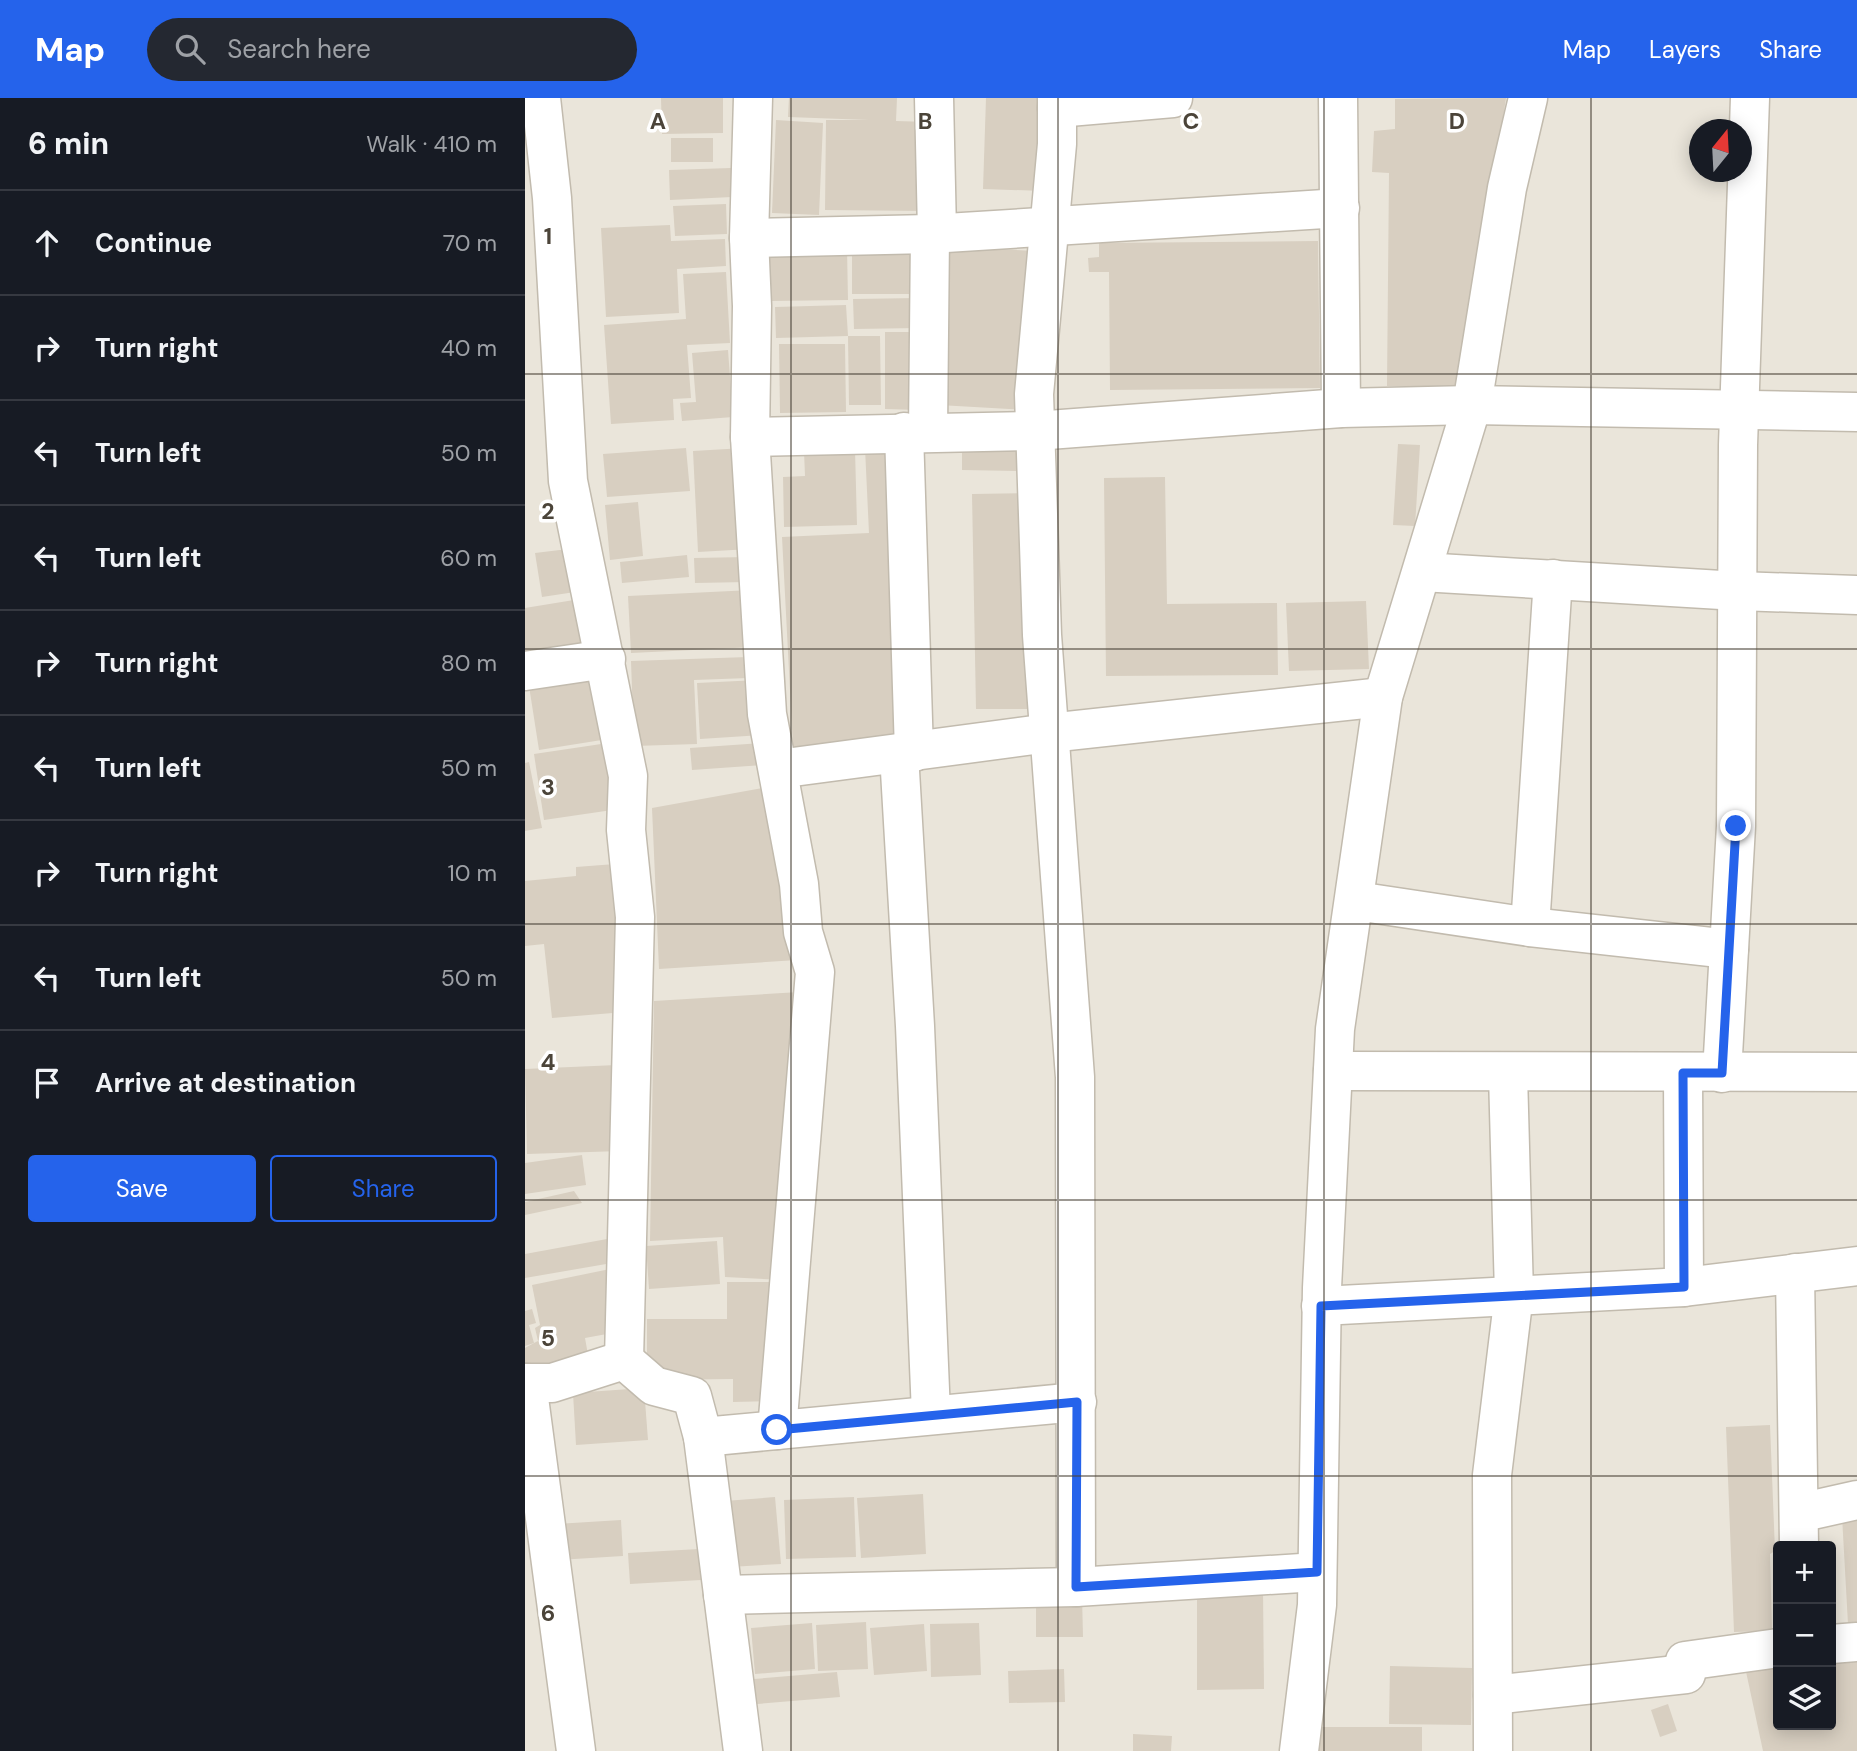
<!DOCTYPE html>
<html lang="en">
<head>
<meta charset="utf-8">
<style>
	:root { --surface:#171b24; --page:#242831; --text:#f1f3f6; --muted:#9ea1a6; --line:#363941; --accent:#2563eb }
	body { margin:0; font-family:"DM Sans",sans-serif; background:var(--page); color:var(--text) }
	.controls { position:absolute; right:21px; bottom:21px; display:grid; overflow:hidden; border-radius:7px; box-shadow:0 4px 18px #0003 }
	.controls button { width:63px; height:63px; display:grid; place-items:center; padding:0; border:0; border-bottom:2px solid var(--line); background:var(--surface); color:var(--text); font:35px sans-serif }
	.compass { position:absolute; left:1164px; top:21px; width:63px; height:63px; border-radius:50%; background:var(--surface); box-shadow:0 4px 18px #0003; rotate:18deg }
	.stop { position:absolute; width:21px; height:21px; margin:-16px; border:5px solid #2563eb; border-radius:50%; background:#fff }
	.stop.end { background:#2563eb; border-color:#fff; box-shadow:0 2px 7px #0008 }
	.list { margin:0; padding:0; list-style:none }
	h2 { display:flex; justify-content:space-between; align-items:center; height:91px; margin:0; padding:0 28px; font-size:30px }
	h2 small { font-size:23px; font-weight:400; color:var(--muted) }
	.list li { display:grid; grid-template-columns:46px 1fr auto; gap:21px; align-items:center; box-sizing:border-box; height:105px; padding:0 28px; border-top:2px solid var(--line) }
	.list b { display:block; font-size:26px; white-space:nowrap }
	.list em { font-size:23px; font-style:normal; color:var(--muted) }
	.actions { display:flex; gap:14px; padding:21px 28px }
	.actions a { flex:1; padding:16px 0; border:2px solid var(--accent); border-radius:7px; text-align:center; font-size:24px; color:var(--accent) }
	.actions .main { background:var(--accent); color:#fff }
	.icon { flex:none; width:38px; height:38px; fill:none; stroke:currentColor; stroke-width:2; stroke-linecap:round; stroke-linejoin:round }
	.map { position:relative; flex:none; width:1332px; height:1653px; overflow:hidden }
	header { display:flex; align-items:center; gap:42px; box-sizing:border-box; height:98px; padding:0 35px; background:var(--accent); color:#fff }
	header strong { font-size:33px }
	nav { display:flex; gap:38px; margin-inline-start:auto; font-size:24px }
	.search { width:490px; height:63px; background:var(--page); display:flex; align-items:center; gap:18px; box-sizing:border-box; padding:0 24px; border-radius:38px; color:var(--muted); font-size:26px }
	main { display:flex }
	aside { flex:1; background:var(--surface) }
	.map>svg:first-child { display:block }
</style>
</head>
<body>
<header>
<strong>Map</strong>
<div class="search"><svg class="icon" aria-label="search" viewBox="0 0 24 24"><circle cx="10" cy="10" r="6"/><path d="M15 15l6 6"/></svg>Search here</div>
<nav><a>Map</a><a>Layers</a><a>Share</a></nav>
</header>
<main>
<aside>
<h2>6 min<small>Walk · 410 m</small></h2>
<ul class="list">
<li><svg class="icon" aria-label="ahead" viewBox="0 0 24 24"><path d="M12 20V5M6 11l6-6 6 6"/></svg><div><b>Continue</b></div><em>70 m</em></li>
<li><svg class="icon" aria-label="right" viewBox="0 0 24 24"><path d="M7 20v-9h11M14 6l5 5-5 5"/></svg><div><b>Turn right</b></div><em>40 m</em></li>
<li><svg class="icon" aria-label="left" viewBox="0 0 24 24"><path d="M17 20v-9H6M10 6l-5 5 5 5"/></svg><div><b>Turn left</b></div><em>50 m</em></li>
<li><svg class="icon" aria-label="left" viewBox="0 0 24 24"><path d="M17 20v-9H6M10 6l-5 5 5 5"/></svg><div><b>Turn left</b></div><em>60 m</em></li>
<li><svg class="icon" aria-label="right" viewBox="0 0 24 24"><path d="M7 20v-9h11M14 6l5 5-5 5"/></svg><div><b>Turn right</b></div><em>80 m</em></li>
<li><svg class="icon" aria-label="left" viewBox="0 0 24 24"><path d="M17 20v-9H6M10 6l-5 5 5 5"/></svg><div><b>Turn left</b></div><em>50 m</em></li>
<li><svg class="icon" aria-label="right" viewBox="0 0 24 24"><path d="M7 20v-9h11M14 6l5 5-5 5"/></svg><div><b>Turn right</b></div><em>10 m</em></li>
<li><svg class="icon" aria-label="left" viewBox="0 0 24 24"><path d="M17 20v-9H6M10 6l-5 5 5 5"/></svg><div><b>Turn left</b></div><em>50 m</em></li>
<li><svg class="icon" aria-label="arrive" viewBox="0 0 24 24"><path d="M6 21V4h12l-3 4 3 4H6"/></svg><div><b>Arrive at destination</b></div></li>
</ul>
<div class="actions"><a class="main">Save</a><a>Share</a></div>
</aside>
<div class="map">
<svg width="1332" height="1653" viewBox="0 0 1332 1653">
	<rect width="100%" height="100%" fill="#f6f3ec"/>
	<path fill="#eae5da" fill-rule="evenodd" d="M0,0H1332V1653H0ZM1174,32H1216V74H1174ZM1253,1448H1306V1627H1253Z"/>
	<g fill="#d8cfc1">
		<path d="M136,0H198V35L137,36Z"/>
		<path d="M264,0H372L371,23L404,24L403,113L300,112L301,22H344L263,19Z"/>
		<path d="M461,0H521L519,93L458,91Z"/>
		<path d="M981,0L937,290L862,288L864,75L847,74L849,33L870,31V1Z"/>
		<path d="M251,22L298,25L294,117L247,115Z"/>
		<rect x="146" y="40" width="42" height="24"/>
		<path d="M206,70L207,99L145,102L144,72Z"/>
		<path d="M201,106L202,136L150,138L148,108Z"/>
		<path d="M145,127L146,143L200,141L201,168L152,171L154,215L81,219L76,130Z"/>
		<path d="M793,143L795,290L585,292L584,174H564L563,160L574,159V145Z"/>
		<path d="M422,148L509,153L501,312L414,307Z"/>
		<path d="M243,150H322L323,202L244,203Z"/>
		<rect x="327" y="153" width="67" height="43"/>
		<path d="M201,174L205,245L162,247L166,300L148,301L149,322L86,326L79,227L161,221L158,176Z"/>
		<path d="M394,200V230L329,231L328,201Z"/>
		<path d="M321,207L323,238L251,240L250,209Z"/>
		<path d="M360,234H395L394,312L360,311Z"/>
		<path d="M323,238H355L356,307H324Z"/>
		<path d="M254,246H320L321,314L255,315Z"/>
		<path d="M203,252L208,319L157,323L155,305L171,304L167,255Z"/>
		<path d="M873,346L895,347L890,428L868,427Z"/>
		<path d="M368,349L383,645L268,650L257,439L344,435L340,350Z"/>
		<path d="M161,350L165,393L82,399L78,356Z"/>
		<path d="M219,350L225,451L173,454L168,353Z"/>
		<path d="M330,351L332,427L259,429L258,379L280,378L279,353Z"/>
		<path d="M437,351H498L497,373L437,372Z"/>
		<path d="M640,379L642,506L752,505L753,577L581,578L579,380Z"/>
		<path d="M504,395L508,611H451L447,396Z"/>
		<path d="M113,404L118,458L85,462L80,407Z"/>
		<path d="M43,451L50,494L17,499L10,455Z"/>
		<path d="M162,457L164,479L97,485L95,464Z"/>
		<path d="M222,459V484L170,485L169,460Z"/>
		<path d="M227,492L230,549L106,555L103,498Z"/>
		<path d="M49,502L57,554L0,563V510Z"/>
		<path d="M841,503L844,571L764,573L761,505Z"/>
		<path d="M223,559L224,580L169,582L172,646L109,648L106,563Z"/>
		<path d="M73,577L83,641L14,652L4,588Z"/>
		<path d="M233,582L237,637L175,641L172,585Z"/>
		<path d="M83,645L94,711L19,722L9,656Z"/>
		<path d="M237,645L238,667L167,672L165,650Z"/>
		<path d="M4,664L17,730L0,733V665Z"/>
		<path d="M249,688L272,862L134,871L127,710Z"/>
		<path d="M90,766L100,914L27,920L19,846L0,848V783L51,778V769Z"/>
		<path d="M274,894L277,953L264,955L259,1182L200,1179L198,1139L125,1143L129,903Z"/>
		<path d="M92,967L96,1053L2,1056L0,971Z"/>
		<path d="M57,1057L61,1087L0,1096V1065Z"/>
		<path d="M49,1093L57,1105L0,1117V1104Z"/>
		<path d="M82,1141L87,1165L0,1180V1156Z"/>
		<path d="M192,1143L195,1186L124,1191L121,1148Z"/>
		<path d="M85,1171L98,1233L60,1240L65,1268L0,1276V1250L9,1245L0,1248V1213L7,1211L11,1225L4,1227L9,1245L13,1243L10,1230L15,1227L7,1187Z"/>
		<path d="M202,1184H252L253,1303L208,1304V1281L122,1282V1221H202Z"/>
		<path d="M119,1290L123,1342L51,1347L48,1295Z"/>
		<path d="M1245,1327L1250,1453L1245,1456L1247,1533L1209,1534L1201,1329Z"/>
		<path d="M398,1396L401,1456L336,1460L332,1400Z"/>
		<path d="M250,1399L256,1466L205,1469L200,1403Z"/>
		<path d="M329,1399L331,1459L261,1461L259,1402Z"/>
		<path d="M1332,1417V1526H1323L1317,1418Z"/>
		<path d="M96,1422L98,1458L33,1462L31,1426Z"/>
		<path d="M174,1451L176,1482L105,1486L103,1455Z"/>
		<path d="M738,1492L739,1591L672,1592V1493Z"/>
		<path d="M511,1497H557L558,1539H511Z"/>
		<path d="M341,1524L343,1571L293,1573L291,1527Z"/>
		<path d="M287,1525L290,1571L230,1576L226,1530Z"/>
		<path d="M454,1525L456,1577L406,1579L405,1526Z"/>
		<path d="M399,1526L402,1573L349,1577L345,1530Z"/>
		<path d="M1332,1555V1653H1238L1220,1569L1253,1565V1627H1306V1559Z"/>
		<path d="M865,1568L947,1570L946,1627L864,1626Z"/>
		<path d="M539,1571L540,1604L484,1605L483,1573Z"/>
		<path d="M312,1574L315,1599L232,1606L229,1581Z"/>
		<path d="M1143,1606L1152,1633L1135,1639L1126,1612Z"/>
		<path d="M779,1629H897V1653H778Z"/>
		<path d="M608,1636L647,1638L646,1653H608Z"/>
	</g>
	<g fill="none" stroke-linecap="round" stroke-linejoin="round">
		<g stroke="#c2bbae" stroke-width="41">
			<g id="minor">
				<path d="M16,0L27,100L43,383L103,678L101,732L110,819L99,1262"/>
				<path d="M228,0L224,140L227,208L225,339L242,616L274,786L278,834L290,874L252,1332"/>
				<path d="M409,0L412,134"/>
				<path d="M532,0V46L509,296L517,537L550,979L551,1489"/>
				<path d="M813,0L816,310"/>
				<path d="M532,10L648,0"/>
				<path d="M224,140L405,136L815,110"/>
				<path d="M379,334L389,654"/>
				<path d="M403,334L405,136"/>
				<path d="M225,339L510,333L816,310L947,307L1332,314"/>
				<path d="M897,474L1213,493L1332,497"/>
				<path d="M0,573L81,561"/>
				<path d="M374,656L390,928L406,1316"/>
				<path d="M253,671L524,635L858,599"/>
				<path d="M831,803L1005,829L1204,851"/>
				<path d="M1005,829L1028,481"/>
				<path d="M808,973L1332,974"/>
				<path d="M1158,975L1159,1189"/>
				<path d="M1197,975L1211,728L1213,347L1225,0"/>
				<path d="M1270,1175L1274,1448"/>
				<path d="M796,1208L1159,1189L1332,1168"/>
				<path d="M0,1285H27L99,1262L129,1288L167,1298L178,1339L552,1304"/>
				<path d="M2,1285L51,1653"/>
				<path d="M178,1339L218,1653"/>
				<path d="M1274,1415L1332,1402"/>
				<path d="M198,1497L551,1489L792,1474"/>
				<path d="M1306,1546L1332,1544"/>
				<path d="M1160,1563L1253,1550"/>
				<path d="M968,1597L1161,1576"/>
				<path d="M774,1653L792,1507L797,1190L810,931L858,599L947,307L982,90L1003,0"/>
				<path d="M968,1653L967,1377L989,1196L983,976"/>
			</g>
		</g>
		<use href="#minor" stroke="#fff" stroke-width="38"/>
	</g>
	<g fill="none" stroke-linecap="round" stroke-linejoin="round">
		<path stroke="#2563eb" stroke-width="9" d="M252,1332L552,1304L551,1489L792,1474L796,1208L1159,1189L1158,975H1197L1211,728"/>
	</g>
	<path fill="none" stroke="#4b4439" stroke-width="2" stroke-opacity="0.55" d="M266,0V1653M533,0V1653M799,0V1653M1066,0V1653M0,276H1332M0,551H1332M0,826H1332M0,1102H1332M0,1378H1332"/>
	<g font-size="23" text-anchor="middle" font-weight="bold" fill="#4b4439" stroke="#fff" stroke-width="7" stroke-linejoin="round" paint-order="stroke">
		<text x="133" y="31">A</text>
		<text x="400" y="31">B</text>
		<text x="666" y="31">C</text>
		<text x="932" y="31">D</text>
		<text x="23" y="146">1</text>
		<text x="23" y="421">2</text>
		<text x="23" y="697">3</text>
		<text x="23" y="972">4</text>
		<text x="23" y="1248">5</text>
		<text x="23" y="1523">6</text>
	</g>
</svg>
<div class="controls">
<button>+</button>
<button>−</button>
<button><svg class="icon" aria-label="layers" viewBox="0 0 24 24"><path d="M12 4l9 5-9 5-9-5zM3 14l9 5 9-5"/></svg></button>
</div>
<svg class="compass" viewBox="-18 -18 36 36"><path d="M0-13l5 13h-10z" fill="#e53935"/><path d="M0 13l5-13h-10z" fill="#9ea1a6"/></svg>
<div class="stop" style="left:252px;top:1332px"></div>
<div class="stop end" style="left:1211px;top:728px"></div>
</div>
</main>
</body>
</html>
